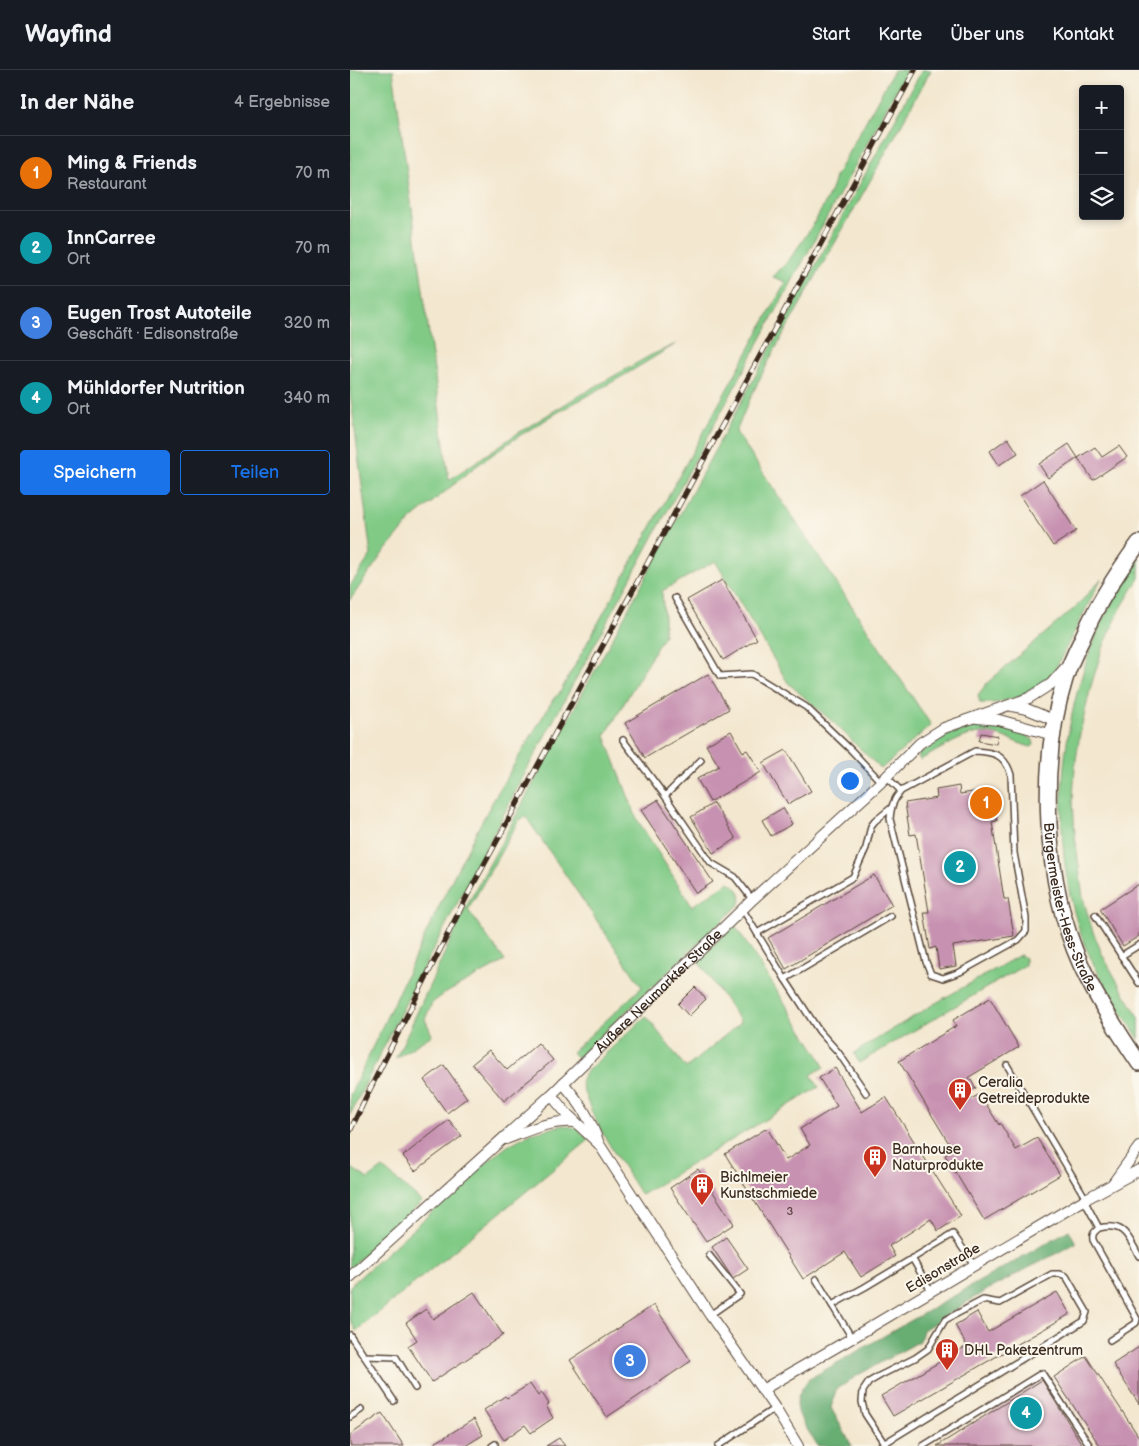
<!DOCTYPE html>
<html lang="de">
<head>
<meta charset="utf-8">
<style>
	:root { --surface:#171b24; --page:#242831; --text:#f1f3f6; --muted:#9ea1a6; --line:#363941; --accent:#1a73e8 }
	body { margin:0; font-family:"Balsamiq Sans",sans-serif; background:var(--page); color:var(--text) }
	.controls { position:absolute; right:15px; top:15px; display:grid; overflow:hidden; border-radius:5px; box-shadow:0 2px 8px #0003 }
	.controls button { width:45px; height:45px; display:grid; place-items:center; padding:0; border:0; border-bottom:1px solid var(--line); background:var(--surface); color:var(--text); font:25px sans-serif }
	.you { position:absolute; left:499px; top:710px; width:18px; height:18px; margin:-12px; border:4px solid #fff; border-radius:50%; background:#1a73e8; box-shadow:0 0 0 8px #1a73e833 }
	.badge { display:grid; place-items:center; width:32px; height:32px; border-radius:50%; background:var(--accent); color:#fff; font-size:16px; font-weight:700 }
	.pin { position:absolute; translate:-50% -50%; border:2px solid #fff; box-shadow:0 1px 5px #0006 }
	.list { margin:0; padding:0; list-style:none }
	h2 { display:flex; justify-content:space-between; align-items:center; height:65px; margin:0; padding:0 20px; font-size:21px }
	h2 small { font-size:16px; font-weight:400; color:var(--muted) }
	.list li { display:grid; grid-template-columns:32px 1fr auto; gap:15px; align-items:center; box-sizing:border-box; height:75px; padding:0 20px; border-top:1px solid var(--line) }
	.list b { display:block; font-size:19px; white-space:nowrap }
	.list p { margin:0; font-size:16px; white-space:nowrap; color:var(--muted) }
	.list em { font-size:16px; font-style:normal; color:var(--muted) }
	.actions { display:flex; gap:10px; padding:15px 20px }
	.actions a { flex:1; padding:11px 0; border:1px solid var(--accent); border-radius:5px; text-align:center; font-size:18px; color:var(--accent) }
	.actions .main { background:var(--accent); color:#fff }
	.icon { flex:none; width:28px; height:28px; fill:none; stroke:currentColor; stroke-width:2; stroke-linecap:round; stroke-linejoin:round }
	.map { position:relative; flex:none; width:789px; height:1376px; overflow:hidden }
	header { display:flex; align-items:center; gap:30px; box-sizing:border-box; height:70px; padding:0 25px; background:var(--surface); border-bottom:1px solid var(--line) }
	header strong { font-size:24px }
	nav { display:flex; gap:28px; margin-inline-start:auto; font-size:18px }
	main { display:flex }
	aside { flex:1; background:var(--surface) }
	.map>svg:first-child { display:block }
</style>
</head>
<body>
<header>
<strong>Wayfind</strong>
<nav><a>Start</a><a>Karte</a><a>Über uns</a><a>Kontakt</a></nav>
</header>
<main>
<aside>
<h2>In der Nähe<small>4 Ergebnisse</small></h2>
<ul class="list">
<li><span class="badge" style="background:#e8710a">1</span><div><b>Ming &amp; Friends</b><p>Restaurant</p></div><em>70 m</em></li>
<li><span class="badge" style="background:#0f9aa8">2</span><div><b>InnCarree</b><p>Ort</p></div><em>70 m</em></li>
<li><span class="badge" style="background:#3f7fe0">3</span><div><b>Eugen Trost Autoteile</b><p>Geschäft · Edisonstraße</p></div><em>320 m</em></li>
<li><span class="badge" style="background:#0f9aa8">4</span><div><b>Mühldorfer Nutrition</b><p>Ort</p></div><em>340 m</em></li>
</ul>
<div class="actions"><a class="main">Speichern</a><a>Teilen</a></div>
</aside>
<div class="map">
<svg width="789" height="1376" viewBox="0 0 789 1376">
	<rect width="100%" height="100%" fill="#fbf7ec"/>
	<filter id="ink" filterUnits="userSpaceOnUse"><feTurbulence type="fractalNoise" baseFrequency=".02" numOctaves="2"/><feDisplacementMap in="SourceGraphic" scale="10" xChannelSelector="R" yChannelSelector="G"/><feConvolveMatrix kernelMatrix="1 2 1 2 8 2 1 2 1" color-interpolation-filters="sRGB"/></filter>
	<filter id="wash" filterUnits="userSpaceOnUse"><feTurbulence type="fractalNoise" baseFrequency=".0096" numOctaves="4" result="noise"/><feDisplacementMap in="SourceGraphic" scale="20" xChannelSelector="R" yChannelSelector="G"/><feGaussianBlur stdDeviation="1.12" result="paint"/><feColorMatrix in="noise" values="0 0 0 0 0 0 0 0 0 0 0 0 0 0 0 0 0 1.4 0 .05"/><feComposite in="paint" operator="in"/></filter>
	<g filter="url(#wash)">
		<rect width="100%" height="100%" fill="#f3e7cf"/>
		<g fill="#80ca86" stroke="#5e7a52">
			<path d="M0,0H43L99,410L168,363L225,328L301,285L326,274L273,306L210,341L166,368L125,397L62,449L33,483L0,530V516L21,485L0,322Z"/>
			<path d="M544,0H557L182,690L63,918L0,1045V1025C40,941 78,856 121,772C146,723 175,676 204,628L209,624L436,212L423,207C431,198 440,190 446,180C459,162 481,127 485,107Z"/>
			<path d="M572,0H581C544,69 505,138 466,206C438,257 407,307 386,362L581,655L531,699L484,653L438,613L365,491L312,521L314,548V565L255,666L287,749L342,836L379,812C387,817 393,824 390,834L227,988L222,982L292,917L176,747L169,750L118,840L155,891L94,924L82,933L75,949L82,965L46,988L115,839Z"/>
			<path d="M789,488V508L770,540L752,580L741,616L730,663L725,696L723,729L725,766L733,828L742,859L753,886L771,918L789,947V969C767,935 743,900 730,862C691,745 716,588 789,488Z"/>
			<path d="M751,509L706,598L695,613L682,623L666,628L645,633H630L628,625L637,613L728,535Z"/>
			<path d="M640,655C656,657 670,660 683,670L684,675L681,677C665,673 648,662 632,663C614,663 586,682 570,690L568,685C575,680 582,673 590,669C606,660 623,657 640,655Z"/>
			<path d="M384,854L469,986L474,997L461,1005L469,1017L291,1125C269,1089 242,1053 231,1012L235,1003L296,946L336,998L391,952L348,891Z"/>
			<path d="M670,885L675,888V895L509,993L504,983L584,934Z"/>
			<path d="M214,1055L228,1059L239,1070L6,1261L0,1249V1216L138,1091L159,1075L181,1063Z"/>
			<path d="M0,1097L18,1109L33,1098L72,1132L0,1198Z"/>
		</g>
		<path fill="#68ae73" stroke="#526c48" d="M719,1160L726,1173L635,1221L573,1260L570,1271L508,1305L486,1320L481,1338L502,1376H468C452,1350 435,1336 459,1309Z"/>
		<g id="blocks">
			<g fill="#c792b1">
				<path d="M658,368L668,383L649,395L640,381Z"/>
				<path d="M719,374L728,388L698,408L689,394Z"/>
				<path d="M769,376L777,387L743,410L728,388L745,377L752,387Z"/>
				<path d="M693,410L726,461L703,476L670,426Z"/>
				<path d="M372,510L407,569L373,590L337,530Z"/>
				<path d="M358,604L379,639L295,688L275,653Z"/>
				<path d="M381,661L393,682L397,680L411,702L360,732L347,709L369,696L356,675Z"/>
				<path d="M631,663L648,666L646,674L629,671Z"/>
				<path d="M436,680L461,721L438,734L413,693Z"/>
				<path d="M609,716L610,724L642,719L647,751L642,752L654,829H658L664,866L603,876L606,896L589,899L586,877L580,879L574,842H579L566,764L560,765L555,733L587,728L586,720Z"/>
				<path d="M308,730L363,812L346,823L291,740Z"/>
				<path d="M364,733L386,769L363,783L341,747Z"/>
				<path d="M433,738L442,754L421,766L412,750Z"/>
				<path d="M524,805L542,835L436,899L418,868Z"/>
				<path d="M789,814V866L773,876L750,839Z"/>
				<path d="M345,917L356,929L339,946L328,934Z"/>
				<path d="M640,928L669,977L619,1007L626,1018L618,1023L621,1029L630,1024L649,1055L650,1053L666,1080L687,1068L710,1105L634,1150L595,1085L603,1080L549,991L606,956L603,950Z"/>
				<path d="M188,973L203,990L154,1031L122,994L139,980L157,1000Z"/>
				<path d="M94,995L117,1028L97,1043L74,1010Z"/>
				<path d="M485,998L512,1042L536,1027L611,1146L588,1161L581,1149L539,1176L545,1186L511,1207L495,1182L453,1209L375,1084L417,1058L436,1090L460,1075L450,1059L487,1036L469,1008Z"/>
				<path d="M99,1050L112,1066L65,1101L53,1086Z"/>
				<path d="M348,1099L384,1154L356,1172L320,1118Z"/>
				<path d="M376,1167L398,1199L383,1209L362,1177Z"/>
				<path d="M124,1222L153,1265L82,1312L58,1276L67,1270L56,1253L76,1239L83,1249Z"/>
				<path d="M707,1222L720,1244L543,1346L531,1326L617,1276L605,1255L627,1242L638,1262Z"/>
				<path d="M304,1235L341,1291L257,1347L220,1290Z"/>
				<path d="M789,1277V1334L763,1294Z"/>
				<path d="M736,1286L789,1367V1376H750L704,1307Z"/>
				<path d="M692,1310L733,1376H587Z"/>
				<path d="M180,1314L188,1326L192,1323L199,1334L196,1336L203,1348L181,1363L175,1355L154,1370L134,1340L155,1326L157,1328Z"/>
				<path d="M32,1343L54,1376H0V1365Z"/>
				<path d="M124,1349L133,1365L115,1376H80Z"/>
				<path d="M209,1368L215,1376H196Z"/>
			</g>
		</g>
	</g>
	<g filter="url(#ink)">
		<use href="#blocks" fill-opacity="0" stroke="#574639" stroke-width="1"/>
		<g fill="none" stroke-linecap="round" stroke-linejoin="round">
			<g stroke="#574639" stroke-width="8">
				<g id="service">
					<path d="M325,528L370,606L402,604L456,637L501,680L531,712"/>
					<path d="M273,670L315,726"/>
					<path d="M351,690L315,726L361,793L385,807L402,829"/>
					<path d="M537,707L551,721C543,730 541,737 540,749L576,892L581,904L593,908L610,902L668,870L676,861V848L664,783L661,705C655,685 645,682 625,681L551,721"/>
					<path d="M393,840L435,909L469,961L488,982L516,1023"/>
					<path d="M745,845L789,913"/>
					<path d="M407,863L503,807L516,778L521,756L525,751L541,738"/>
					<path d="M771,886L789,875"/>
					<path d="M435,909L541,846"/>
					<path d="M657,995L736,1129"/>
					<path d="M734,1130L749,1158C744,1162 742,1164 743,1170L787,1249L786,1253L760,1270"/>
					<path d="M749,1158C775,1152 778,1167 789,1186"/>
					<path d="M359,1185L390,1224L360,1245"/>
					<path d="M562,1188L581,1221"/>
					<path d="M466,1209L502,1268"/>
					<path d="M482,1235L515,1217L603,1164L624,1195"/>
					<path d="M0,1265L44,1331"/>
					<path d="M14,1286L46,1287L65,1318"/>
					<path d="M0,1347L11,1340"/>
					<path d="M142,1376L145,1374"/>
					<path d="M368,1376L425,1338"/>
					<path d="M530,1376L734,1251L737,1242L716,1206L710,1204H702L650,1233L633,1230L595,1250L578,1279L565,1288L531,1305L519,1312L513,1321L512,1332L515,1344L534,1373"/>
					<path d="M573,1376L692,1303L740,1376"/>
				</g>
			</g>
			<g stroke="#574639" stroke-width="12">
				<g id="minor">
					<path d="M662,636L677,639L706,651"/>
					<path d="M627,648L649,650L703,665"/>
					<path d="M213,1013C231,1034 240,1048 249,1074L360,1245L425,1338L448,1376"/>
					<path d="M201,1025L217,1044L248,1073"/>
					<path d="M156,1069C180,1060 199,1050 225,1052"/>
					<path d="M764,1112L789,1077"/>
					<path id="s1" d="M0,1207L201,1025L403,829L531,712L570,673L594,658L679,628L701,614L716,597"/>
					<path d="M412,1320L502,1268L734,1130L789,1100"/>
				</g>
			</g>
			<g stroke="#574639" stroke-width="18">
				<g id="secondary">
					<path id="s2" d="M789,473C766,504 746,535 731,571C725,583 719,596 715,609C688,696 694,813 731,895C747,930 768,962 789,993"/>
				</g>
			</g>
			<use href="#service" stroke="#fff" stroke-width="5"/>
			<use href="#minor" stroke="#fff" stroke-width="10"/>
			<use href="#secondary" stroke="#fff" stroke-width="15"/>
			<g stroke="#3b2a1e" stroke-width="5.5">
				<path id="rail" d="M0,1061L18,1023L117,826L565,0"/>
			</g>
			<use href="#rail" stroke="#fbf7ec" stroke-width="4" stroke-dasharray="11" stroke-linecap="butt"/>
		</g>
	</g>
	<defs>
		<g id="building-pin" transform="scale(1.25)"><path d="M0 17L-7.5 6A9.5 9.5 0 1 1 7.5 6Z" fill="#c8321e" stroke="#fbf7ec"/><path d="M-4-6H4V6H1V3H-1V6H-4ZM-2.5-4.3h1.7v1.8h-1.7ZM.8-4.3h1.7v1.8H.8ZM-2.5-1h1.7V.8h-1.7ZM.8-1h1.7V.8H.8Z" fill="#fff"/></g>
	</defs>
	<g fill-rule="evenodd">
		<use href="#building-pin" x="610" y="1020"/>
		<use href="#building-pin" x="525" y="1087"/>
		<use href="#building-pin" x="352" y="1115"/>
		<use href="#building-pin" x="597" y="1280"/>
	</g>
	<g text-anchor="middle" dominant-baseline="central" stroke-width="4" stroke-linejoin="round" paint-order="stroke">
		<g font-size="11" fill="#5e4443">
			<text x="440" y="1141">3</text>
		</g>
		<g font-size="14" fill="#3b2a1e" stroke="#fbf7ec">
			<text stroke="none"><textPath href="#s2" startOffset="388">Bürgermeister-Hess-Straße</textPath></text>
			<text stroke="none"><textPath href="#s1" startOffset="421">Äußere Neumarkter Straße</textPath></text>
			<text transform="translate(593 1198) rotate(-31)">Edisonstraße</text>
		</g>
		<g font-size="14" fill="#3b2a1e" stroke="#fbf7ec" text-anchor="start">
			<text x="628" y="1012">Ceralia<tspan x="628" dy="16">Getreideprodukte</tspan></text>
			<text x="542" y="1079">Barnhouse<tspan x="542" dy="16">Naturprodukte</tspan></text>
			<text x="370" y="1107">Bichlmeier<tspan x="370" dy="16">Kunstschmiede</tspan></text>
			<text x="614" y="1280">DHL Paketzentrum</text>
		</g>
	</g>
</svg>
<div class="controls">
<button>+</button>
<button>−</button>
<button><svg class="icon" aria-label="layers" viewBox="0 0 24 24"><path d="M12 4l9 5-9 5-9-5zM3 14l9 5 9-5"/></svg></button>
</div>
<div class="you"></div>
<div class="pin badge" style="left:636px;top:733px;background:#e8710a">1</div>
<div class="pin badge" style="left:610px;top:797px;background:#0f9aa8">2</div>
<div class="pin badge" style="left:280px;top:1291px;background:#3f7fe0">3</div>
<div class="pin badge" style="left:676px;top:1343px;background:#0f9aa8">4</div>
</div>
</main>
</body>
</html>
